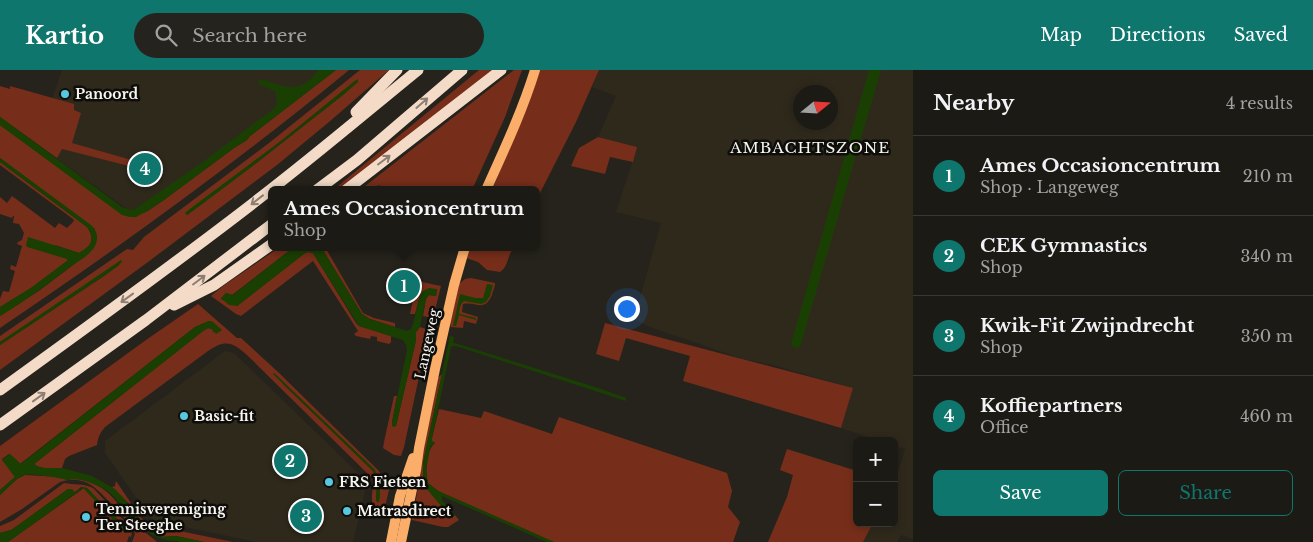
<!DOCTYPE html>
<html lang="en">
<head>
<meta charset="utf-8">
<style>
	:root { --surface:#1c1a15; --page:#25231e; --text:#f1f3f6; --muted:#a0a1a0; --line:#3a3834; --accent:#0f766e }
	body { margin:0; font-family:"Libre Baskerville",serif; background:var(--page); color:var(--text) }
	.controls { position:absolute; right:15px; bottom:15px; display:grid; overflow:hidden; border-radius:8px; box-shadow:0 2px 8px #0003 }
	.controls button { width:45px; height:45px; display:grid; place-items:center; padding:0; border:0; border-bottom:1px solid var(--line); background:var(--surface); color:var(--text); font:25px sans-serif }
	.compass { position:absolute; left:793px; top:15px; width:45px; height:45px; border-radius:50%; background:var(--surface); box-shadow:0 2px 8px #0003; rotate:72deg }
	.you { position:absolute; left:626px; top:238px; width:18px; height:18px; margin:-12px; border:4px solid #fff; border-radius:50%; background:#1a73e8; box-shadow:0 0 0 8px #1a73e833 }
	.badge { display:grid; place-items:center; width:32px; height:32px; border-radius:50%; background:var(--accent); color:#fff; font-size:16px; font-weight:700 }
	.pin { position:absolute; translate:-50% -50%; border:2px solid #fff; box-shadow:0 1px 5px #0006 }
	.popup { position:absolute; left:268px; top:116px; width:272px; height:65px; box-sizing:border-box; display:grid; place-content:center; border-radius:8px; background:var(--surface); filter:drop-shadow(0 1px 4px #0005); font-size:16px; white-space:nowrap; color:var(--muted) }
	.popup b { font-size:19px; color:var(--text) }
	.popup::after { content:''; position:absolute; left:50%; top:100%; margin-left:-10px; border:10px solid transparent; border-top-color:var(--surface) }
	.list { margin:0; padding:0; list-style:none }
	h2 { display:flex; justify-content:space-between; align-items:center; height:65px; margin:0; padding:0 20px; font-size:21px }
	h2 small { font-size:16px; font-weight:400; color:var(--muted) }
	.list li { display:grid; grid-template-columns:32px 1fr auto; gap:15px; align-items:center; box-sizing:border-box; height:80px; padding:0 20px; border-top:1px solid var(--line) }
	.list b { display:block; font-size:19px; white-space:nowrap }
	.list p { margin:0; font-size:16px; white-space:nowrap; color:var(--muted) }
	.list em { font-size:16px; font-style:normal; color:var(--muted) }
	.actions { display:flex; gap:10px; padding:15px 20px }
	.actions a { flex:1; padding:11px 0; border:1px solid var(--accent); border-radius:8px; text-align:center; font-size:18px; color:var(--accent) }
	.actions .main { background:var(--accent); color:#fff }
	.icon { flex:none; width:28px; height:28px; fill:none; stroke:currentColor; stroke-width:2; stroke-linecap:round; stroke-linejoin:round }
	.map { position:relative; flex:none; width:913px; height:472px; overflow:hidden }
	header { display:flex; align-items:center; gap:30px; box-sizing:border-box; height:70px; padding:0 25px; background:var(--accent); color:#fff }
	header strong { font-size:24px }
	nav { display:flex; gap:28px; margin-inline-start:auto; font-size:18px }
	.search { width:350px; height:45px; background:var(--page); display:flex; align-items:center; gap:12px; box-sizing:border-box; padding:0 18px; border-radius:28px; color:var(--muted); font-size:19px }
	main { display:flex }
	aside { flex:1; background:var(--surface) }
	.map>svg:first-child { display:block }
</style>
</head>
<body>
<header>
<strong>Kartio</strong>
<div class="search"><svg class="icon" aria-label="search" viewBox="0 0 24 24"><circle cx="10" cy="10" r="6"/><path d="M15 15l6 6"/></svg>Search here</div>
<nav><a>Map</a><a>Directions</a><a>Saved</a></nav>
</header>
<main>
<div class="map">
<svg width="913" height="472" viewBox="0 0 913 472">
	<rect width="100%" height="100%" fill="#26231c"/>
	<g fill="#2f291c" fill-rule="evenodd">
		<path d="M62,0H330L142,150L38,75L47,44Z"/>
		<path d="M599,0H913V469L901,465L897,472H863L873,453H894V415L905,379L894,375V371H881L841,358L853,318L769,294L743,289L650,257L634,249L661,153L616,142L637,77L598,67L616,26L592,17ZM801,22H831V52H801Z"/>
		<path d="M225,281L234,283L358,403L366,417L353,472H256L153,450L144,439L105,383V371Z"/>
	</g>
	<g fill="#762e1a" fill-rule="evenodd">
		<path d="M336,0H349C237,92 120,177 0,258V246L40,220L89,183L95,159L0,88V55L122,144H141L148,141L164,130L234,78L247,70L250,66Z"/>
		<path d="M360,0H389L329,52L277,95L148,192L0,300V275L104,206L119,195L121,191L0,272V266L127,179L133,180L144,167L269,73ZM358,10L344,24L259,91L187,145L186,143L281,71L355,11Z"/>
		<path d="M479,0H494L341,120H333Z"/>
		<path d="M514,0H522L505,47L472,120H409L386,116L381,120H372L381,115C373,116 368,120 360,120Z"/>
		<path d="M540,0H599L576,52L537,129L536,120H492L522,48Z"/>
		<path d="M0,16L10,19V16L74,34V40L81,43L72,73L135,91L133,97L62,79L57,88L0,47Z"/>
		<path d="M598,67L637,77L633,92L610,87L605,104L571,96L579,78Z"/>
		<path d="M0,92L87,157C96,170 91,176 79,183L55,175L67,189V191L31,218L0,237V229L3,221L9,222L15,201L10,199L11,195L16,197L22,176L17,174L18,172L22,170L24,163L19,154L13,153L14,146H13L12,148L0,144V127L7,133L12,126L55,158L59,153L67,158L74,151L73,149L0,95Z"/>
		<path d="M280,177H294L232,225L226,223L221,229L237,236L305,183L308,182L313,183L356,253L359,256L391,266V272L389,274L377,271V267L371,266L370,269L356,266L354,264L358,261L313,191L241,246L236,244L211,226L223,216Z"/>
		<path d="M321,177H325L363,243L374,248L395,253V257L370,249L362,244Z"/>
		<path d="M469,177H515C507,184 509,196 500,202L487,200L478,192L466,188Z"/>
		<path d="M471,208L495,213C495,218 493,220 492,225C484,243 476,231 463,234L462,242L478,247L476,254L464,251L463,258L451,257L450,254L459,214L465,209Z"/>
		<path d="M417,211L441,216L433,248L423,246L426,229L429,225L436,226L437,219L420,225L415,244H410Z"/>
		<path d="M198,234L237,268H241L277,301L378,400L390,416L384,441C363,437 377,421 371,407L247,285C233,272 225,269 208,281L105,357C100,363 98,367 97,375L69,386L65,389L62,398C53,399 41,400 34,394L203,261L208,258L212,259L214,263L213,252L209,251L195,257L20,394L9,384L2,389L15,407L0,420V376L146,270ZM274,303L374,399L380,418L379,432L376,431L377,412L373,401L285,316Z"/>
		<path d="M605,253L853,318L841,358L683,311L690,286L626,268L619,291L596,284Z"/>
		<path d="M420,257L429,260L404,377L401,386L394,385L383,378L384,372L394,326H397L392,352L396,356L416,270V262Z"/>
		<path d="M442,304L423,393V405L432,425L452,448L455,445L459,450L448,457H443L412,450L410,447V441L414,440L418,417L417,407L438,308Z"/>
		<path d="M439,339L481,348L484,341L552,364L559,347L727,403L732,421L728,437L740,452L733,472H554L438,421L428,413C425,403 426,380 435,373L432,371V368Z"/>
		<path d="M787,379L857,401V453H873L863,472H768L787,427L793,405L780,400Z"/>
		<path d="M25,405L61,407L67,410C74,408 79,409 86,411C113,419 118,437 136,455C142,461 151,466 157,472H132L135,464L132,456C125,449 118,441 110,433C95,416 84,405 60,412L22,439L0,452V425L17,409Z"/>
		<path d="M116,411L141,448L151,455L233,472H204L176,466L161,467L141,451L130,435L112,417L115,416Z"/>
		<path d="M64,413C74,415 83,413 93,418L129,456L132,462L131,467L129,466L127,472H8L84,418L125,463H126L127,460L87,418L81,417L75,422L68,419L17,456L11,460L0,463V456L14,450Z"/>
	</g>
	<g fill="#194002">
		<path d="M319,0H336L250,66L247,70L234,78L164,130L147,141L136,147H130L122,145L0,55V47L122,137L131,140L135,139L200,94L276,37L277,29L275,21L258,14L260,9C275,13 293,23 307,12C312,9 315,4 319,0Z"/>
		<path d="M869,0H881L800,277L795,278L791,274Z"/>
		<path d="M358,9V12C337,31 314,47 292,65C257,92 223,119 187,145L185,143L191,138L281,71L355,11Z"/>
		<path d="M0,88L91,155C97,161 99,167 95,176C90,185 79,191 71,196C48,214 25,231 0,246V237L31,218L67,191V189L27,177L26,175L28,167L79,183C91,176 96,170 87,157L0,92Z"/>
		<path d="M294,177H321L362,244L370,249L407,261L411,259C417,247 415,233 423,221L429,218L437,219L436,226L429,225L426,229L420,257L416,262V271L396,356L394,357L392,356V352L407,280L406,275L403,270L359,256L313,183L308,182L305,183L237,236L229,235L221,228L226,223L233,225Z"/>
		<path d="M121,190L122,192L111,201L0,275V272Z"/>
		<path d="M487,214L493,215L490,226L486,232L481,234L464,231C460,234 460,238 459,243L460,244L476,248V250L459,245L456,256H453L460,224L475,228H483Z"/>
		<path d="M209,251L213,252L222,260L216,264L212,259L208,258L203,261L34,394L36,396L45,398H62L92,406L115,419L130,435L141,451L161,467L176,466L204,472H180L178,471C144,472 130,441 110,423C103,417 94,414 86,411C79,409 74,408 67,410C61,408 30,403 24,405C17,407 6,420 0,425V420L15,407L2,390L10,384L21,394L195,257Z"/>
		<path d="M450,266L454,267L453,273L458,274L598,318L626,328V331L456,276H453L451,277L432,368V371L435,374L432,375L430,378L426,400L428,413L438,421L554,472H547L442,426V430L455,445L452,448L425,417L423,411V393Z"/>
		<path d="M274,303L374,399C381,409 381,420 379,432L376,431L377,412L373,401L273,304Z"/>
		<path d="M83,417L87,418L124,456L128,460L126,463L83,418L8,472H0V463L11,460L17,456L68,419H72L75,422Z"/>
	</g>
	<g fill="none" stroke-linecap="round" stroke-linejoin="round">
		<g stroke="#faae69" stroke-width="10">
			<path d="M486,120C504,80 522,42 535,0"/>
			<path d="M391,472L400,426L413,388"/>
			<path d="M401,472L416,400L419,378L435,299L454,215L465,177"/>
		</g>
		<g stroke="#f3dbc8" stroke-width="11">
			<path d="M356,42L397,0"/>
			<path d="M317,120L357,90L462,0"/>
			<path d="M346,120L501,0"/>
			<path d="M174,235L214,215L272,174"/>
			<path d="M0,320C86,258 172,196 256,131C311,89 364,44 418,0"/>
			<path d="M0,355L146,250L272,154"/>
		</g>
	</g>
	<defs><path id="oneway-shaft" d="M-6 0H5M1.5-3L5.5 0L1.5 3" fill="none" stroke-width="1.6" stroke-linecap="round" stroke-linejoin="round" transform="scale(1.25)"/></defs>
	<g stroke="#8c7e72">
		<use href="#oneway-shaft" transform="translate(422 33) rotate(-41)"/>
		<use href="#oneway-shaft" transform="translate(384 90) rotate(-37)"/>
		<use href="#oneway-shaft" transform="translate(257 130) rotate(142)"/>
		<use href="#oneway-shaft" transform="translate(199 210) rotate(-37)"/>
		<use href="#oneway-shaft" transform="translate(127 228) rotate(144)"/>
		<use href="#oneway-shaft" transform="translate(39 327) rotate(-36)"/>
	</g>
	<g fill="#56c9e0" stroke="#0e0d0a" stroke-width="2">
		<circle cx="65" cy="24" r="5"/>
		<circle cx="184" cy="346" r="5"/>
		<circle cx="329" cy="412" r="5"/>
		<circle cx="347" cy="441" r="5"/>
		<circle cx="86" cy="447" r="5"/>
	</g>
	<g text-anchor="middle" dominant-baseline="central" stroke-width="5" stroke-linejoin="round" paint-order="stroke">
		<g font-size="14" font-weight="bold" fill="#f7f5f0" stroke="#0e0d0a" text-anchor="start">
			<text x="75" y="24">Panoord</text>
			<text x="194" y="346">Basic-fit</text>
			<text x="339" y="412">FRS Fietsen</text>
			<text x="96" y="439">Tennisvereniging<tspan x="96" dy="16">Ter Steeghe</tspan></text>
			<text x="357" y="441">Matrasdirect</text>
		</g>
		<g font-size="14" fill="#f7f5f0" stroke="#0e0d0a">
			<text transform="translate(427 274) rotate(-78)">Langeweg</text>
		</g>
		<g font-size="15" letter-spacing="1" fill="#f7f5f0" stroke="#0e0d0a">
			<text x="810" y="77">AMBACHTSZONE</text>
		</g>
	</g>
</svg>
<div class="controls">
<button>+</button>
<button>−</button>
</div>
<svg class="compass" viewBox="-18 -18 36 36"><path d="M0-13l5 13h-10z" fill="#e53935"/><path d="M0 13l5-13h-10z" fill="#a0a1a0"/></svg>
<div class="you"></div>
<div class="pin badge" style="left:404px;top:216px">1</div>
<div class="popup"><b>Ames Occasioncentrum</b>Shop</div>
<div class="pin badge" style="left:290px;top:391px">2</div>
<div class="pin badge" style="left:306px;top:446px">3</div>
<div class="pin badge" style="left:145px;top:99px">4</div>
</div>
<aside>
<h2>Nearby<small>4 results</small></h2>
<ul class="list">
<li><span class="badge">1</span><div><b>Ames Occasioncentrum</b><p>Shop · Langeweg</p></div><em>210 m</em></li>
<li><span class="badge">2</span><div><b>CEK Gymnastics</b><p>Shop</p></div><em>340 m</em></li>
<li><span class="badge">3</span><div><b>Kwik-Fit Zwijndrecht</b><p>Shop</p></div><em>350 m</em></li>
<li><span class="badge">4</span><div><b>Koffiepartners</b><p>Office</p></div><em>460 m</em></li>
</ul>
<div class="actions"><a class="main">Save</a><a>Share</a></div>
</aside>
</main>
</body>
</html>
